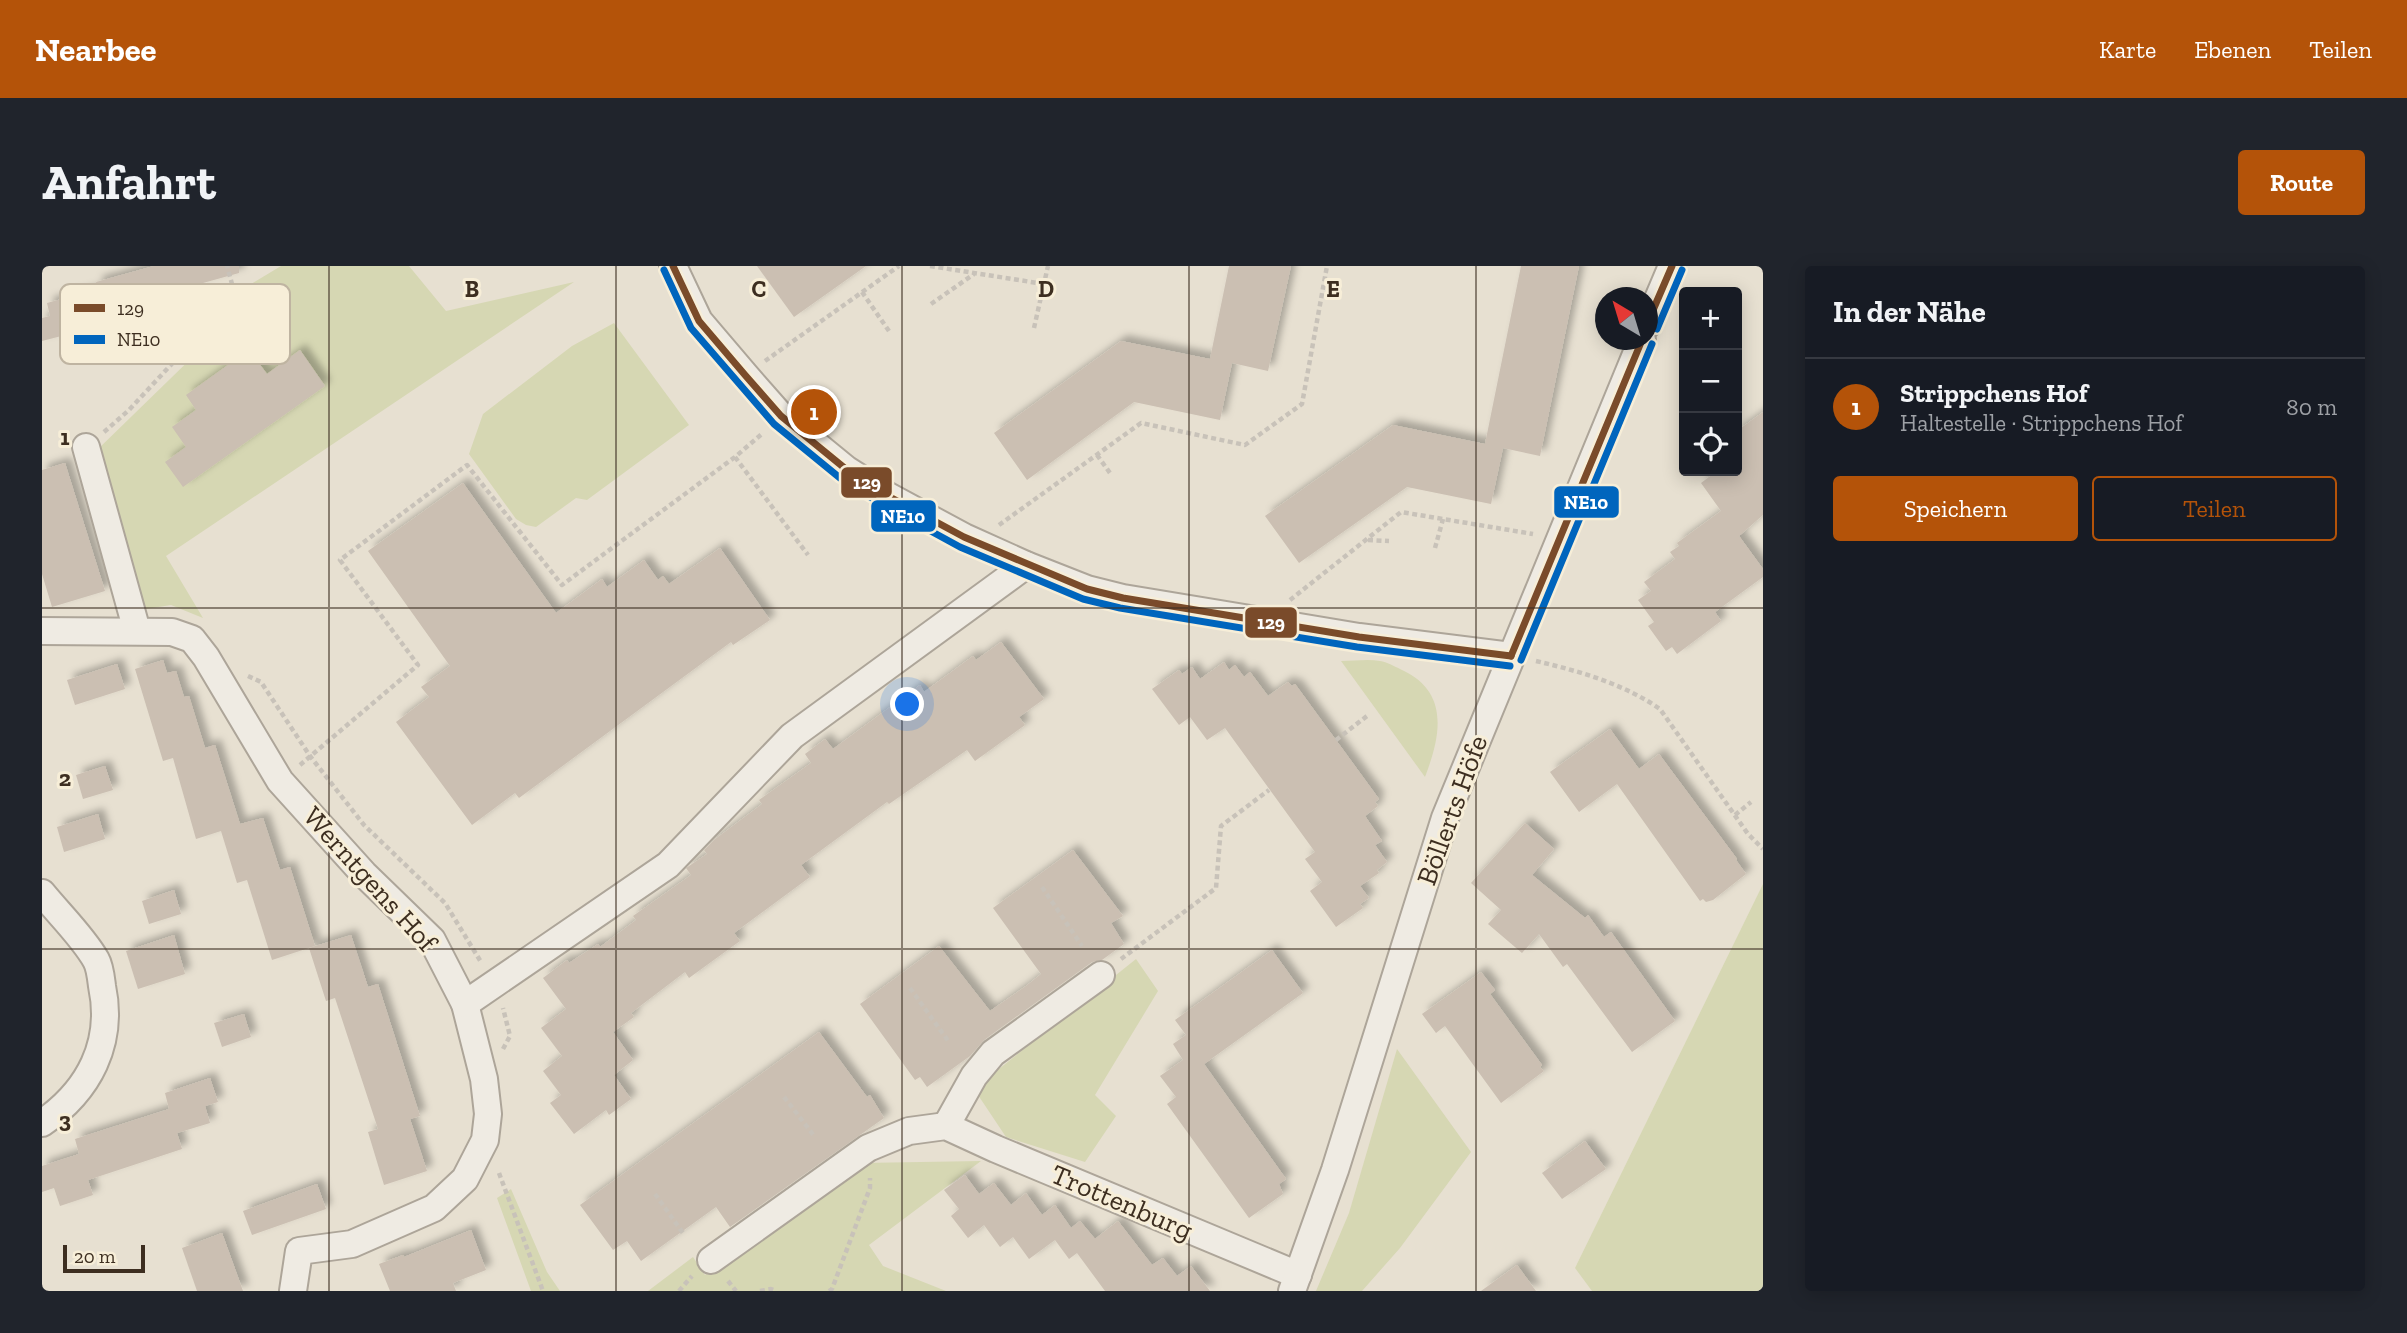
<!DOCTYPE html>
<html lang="de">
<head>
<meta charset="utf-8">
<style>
	:root { --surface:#171b24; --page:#20242c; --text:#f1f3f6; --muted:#9ea1a6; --line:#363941; --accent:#b45309 }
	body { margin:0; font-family:"Zilla Slab",serif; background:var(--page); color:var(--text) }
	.controls { position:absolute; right:21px; top:21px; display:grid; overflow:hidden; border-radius:7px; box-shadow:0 4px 18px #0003 }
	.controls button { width:63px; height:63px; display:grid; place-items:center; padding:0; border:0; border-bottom:2px solid var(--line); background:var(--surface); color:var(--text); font:35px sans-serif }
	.compass { position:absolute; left:1553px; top:21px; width:63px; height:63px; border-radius:50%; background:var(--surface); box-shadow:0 4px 18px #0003; rotate:322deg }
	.scale { position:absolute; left:21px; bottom:18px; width:82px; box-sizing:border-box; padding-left:7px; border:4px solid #3d2e20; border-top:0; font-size:19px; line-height:24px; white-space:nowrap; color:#3d2e20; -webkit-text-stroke:5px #f7eed8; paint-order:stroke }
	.you { position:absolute; left:866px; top:439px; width:24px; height:24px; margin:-18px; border:5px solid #fff; border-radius:50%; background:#1a73e8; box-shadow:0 0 0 10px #1a73e833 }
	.badge { display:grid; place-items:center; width:46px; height:46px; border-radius:50%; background:var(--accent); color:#fff; font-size:23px; font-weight:700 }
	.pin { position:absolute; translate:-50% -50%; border:4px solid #fff; box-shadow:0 2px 7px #0006 }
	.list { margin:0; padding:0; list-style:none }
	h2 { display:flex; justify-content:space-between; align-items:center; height:91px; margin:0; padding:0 28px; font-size:30px }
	h2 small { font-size:23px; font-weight:400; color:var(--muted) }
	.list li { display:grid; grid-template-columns:46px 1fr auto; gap:21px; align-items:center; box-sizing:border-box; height:98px; padding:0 28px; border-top:2px solid var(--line) }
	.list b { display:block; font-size:26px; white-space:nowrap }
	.list p { margin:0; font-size:23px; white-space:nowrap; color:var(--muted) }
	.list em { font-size:23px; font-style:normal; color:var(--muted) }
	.actions { display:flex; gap:14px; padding:21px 28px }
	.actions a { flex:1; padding:16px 0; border:2px solid var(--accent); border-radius:7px; text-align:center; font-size:24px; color:var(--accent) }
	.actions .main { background:var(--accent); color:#fff }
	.icon { flex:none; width:38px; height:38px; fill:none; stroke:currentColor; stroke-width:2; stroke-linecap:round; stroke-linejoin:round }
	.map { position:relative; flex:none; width:1721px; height:1025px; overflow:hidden; border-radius:7px }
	header { display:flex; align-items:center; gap:42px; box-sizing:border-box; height:98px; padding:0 35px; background:var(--accent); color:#fff }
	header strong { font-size:33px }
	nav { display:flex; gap:38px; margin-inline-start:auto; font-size:24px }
	.intro { display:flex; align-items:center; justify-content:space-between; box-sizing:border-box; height:168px; padding:0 42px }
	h1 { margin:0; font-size:49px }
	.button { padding:18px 32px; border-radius:7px; background:var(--accent); color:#fff; font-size:24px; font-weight:700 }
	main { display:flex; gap:42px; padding:0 42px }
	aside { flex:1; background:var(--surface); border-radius:7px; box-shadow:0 4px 18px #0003 }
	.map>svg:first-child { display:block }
</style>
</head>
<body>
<header>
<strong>Nearbee</strong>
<nav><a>Karte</a><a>Ebenen</a><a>Teilen</a></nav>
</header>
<div class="intro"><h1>Anfahrt</h1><a class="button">Route</a></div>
<main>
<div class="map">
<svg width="1721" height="1025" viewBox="0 0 1721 1025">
	<defs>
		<filter id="shadow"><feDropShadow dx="6" dy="-6" stdDeviation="3.5" flood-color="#0004"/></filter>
	</defs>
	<rect width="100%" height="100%" fill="#e7e0d1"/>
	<g fill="#d6d7b3">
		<path d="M239,0H367L404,45L532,16L124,290L161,352L129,339L104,343L96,333L53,186L203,40L204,21Z"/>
		<path d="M572,57L647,159L545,234L534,232L494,261L484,259L474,253L427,188L441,148L530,80Z"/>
		<path d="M1299,395C1312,395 1326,393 1338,395C1345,396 1352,400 1358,403C1408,425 1399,469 1383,511Z"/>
		<path d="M1721,618V1025H1550L1533,1002Z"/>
		<path d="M1094,693L1116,725L1053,829L1074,850L1043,896L964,871L932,823Z"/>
		<path d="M1355,783L1429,886L1358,982L1320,1025H1274L1307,947Z"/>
		<path d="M939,895L827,979L841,1000L904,1025H606L651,991L663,1009L819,897Z"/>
		<path d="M469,923L505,1006L518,1025H489L455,932Z"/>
	</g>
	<g fill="#cbbfb2" filter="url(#shadow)">
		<path d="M112,0H197V7L114,30L116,36L64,51L66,58L0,75V52L8,50L5,37L56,23L54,16Z"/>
		<path d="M715,0H824L752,51Z"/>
		<path d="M1187,0H1249L1226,105L1190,97L1178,154L1092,136L985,214L952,167L1079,75L1168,93Z"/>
		<path d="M1479,0H1537L1498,190L1461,182L1449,238L1365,221L1257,297L1223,250L1351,159L1443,178Z"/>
		<path d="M207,84L225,108L258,84L283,120L141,221L123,196L144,181L130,161L154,144L144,129Z"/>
		<path d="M1721,146V249L1697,270L1721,303V311L1673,346L1679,355L1635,388L1630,381L1624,385L1606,360L1612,356L1596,334L1609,325L1602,316L1633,293L1628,286L1637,280L1635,277L1679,245L1659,217L1675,205H1695V165Z"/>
		<path d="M23,197L63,325L10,341L0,308V204Z"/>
		<path d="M421,217L514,347L560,313L565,321L602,294L616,314L621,310L627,318L678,282L728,354L691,379L689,376L477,532L473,527L430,559L354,456L387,431L379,421L408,400L326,285Z"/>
		<path d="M959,376L1002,433L977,451L983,459L933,495L925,484L847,538L845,536L759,599L768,611L692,667L698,675L647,712L643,706L589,747L592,751L571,766L591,794L572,809L589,833L567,849L564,844L532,868L508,837L519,829L501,805L520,790L499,762L524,743L501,712L525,694L527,697L556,678L558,681L594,654L591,650L649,609L644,602L665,588L662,584L672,574L720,538L717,534L769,497L763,488L783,473L791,483L878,419L882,426L931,390L934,394Z"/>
		<path d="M121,394L125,407L134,405L142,431L147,430L163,482L173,479L198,558L221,552L238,604L248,601L273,680L230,694L205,614L195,617L179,565L154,573L131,492L121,495L93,403Z"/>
		<path d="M1182,396L1187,404L1193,399L1202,411L1208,406L1226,430L1246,416L1250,420L1253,418L1337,533L1333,536L1336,540L1323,550L1340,575L1333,579L1345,596L1335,604L1337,607L1318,620L1327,632L1318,638L1321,642L1294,661L1268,625L1280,616L1263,593L1273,586L1183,462L1165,474L1148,451L1137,459L1110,423L1137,404L1140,408L1150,401L1158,413Z"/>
		<path d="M75,398L83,423L33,439L25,414Z"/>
		<path d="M1568,463L1597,503L1617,488L1695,593L1694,594L1704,608L1671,634L1664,636L1661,633L1658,635L1575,518L1537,546L1508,506Z"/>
		<path d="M63,500L71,524L41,533L34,509Z"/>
		<path d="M56,548L63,573L22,586L15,561Z"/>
		<path d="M1483,557L1512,583L1490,609L1543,652L1546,649L1562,671L1569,666L1633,755L1590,786L1525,698L1521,701L1497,668L1480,687L1446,658L1459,644L1429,617Z"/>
		<path d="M1031,584L1081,650L1069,657L1082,678L1060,694L1050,696L942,774L928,790L885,821L878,811L873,814L818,738L897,680L948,745L984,720L999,708L951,642Z"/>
		<path d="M132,624L139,648L107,658L100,635Z"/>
		<path d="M132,669L143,708L96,723L84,685Z"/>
		<path d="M309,669L326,721L336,718L378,850L368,853L385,905L342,919L326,866L336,863L293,732L284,735L267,682Z"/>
		<path d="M1230,684L1261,727L1162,798L1244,913L1237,918L1241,928L1207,952L1125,838L1134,831L1118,810L1141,794L1131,778L1144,769L1133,754Z"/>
		<path d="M1439,706L1453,724L1448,728L1500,799L1498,801L1502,805L1459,837L1403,760L1394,767L1380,748Z"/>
		<path d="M202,748L209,771L180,781L172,757Z"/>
		<path d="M777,766L825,831L828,829L842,852L688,961L674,941L599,995L585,975L571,984L538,939Z"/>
		<path d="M168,812L176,836L163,840L168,857L135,867L140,883L46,914L51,929L18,940L12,922L0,926V900L37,888L33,873L127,843L123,827Z"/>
		<path d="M1543,875L1564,903L1520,933L1500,907Z"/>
		<path d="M923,909L937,928L952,917L969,939L984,927L1000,949L1013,939L1029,962L1038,955L1053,973L1076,955L1110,999L1121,992L1135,1010L1149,1000L1168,1025H1063L1035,987L1027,993L1013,974L987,993L971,971L958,981L942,959L926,972L909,950L917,943L902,924Z"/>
		<path d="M275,918L284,943L210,969L201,945Z"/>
		<path d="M429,964L444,1004L411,1017L414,1025H348L337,998L361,989L362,991Z"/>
		<path d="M180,967L201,1025H155L140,982Z"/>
		<path d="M1475,999L1494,1025H1439Z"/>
	</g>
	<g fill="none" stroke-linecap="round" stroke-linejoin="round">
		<g stroke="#ada599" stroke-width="30">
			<g id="minor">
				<path d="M631,0L657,55L703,109L739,150L805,204L846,230L922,271L984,299L1045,323L1081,332L1317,371L1469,390"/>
				<path d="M1605,59L1630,0"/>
				<path d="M44,181L95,365"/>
				<path d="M0,365L130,366L150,373L164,391L238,515L322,608L390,674L423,738L442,813L446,848L443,874L423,913L392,942L310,978L257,985L251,1025"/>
				<path d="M0,627C17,648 41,671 54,694C58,701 59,712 60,720C72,777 47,825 0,857"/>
				<path d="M423,738L626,599L750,470L984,299"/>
				<path d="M904,860L932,810L951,787L1059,709"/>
				<path d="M669,994L826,882L867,865L904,860L954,883L1256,1009"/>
				<path d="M1250,1025L1293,904L1403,552L1600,74"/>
			</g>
		</g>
		<g stroke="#c8c2b9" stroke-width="4.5" stroke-dasharray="5 3.5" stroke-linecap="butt">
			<path d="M888,0L1002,18"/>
			<path d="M820,26L849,68"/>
			<path d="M889,38L932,8"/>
			<path d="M992,62L1006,0"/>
			<path d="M723,95L857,0"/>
			<path d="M62,166L87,144L138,89L195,36L185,0"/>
			<path d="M1055,189L1068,207"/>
			<path d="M693,191L766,289"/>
			<path d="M957,259L1099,157L1203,179L1260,138L1285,0"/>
			<path d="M1326,274L1347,275"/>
			<path d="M1393,282L1401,253"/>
			<path d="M1248,334L1359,246L1491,268"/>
			<path d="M1494,395C1537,405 1582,418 1618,443L1706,568L1721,583"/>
			<path d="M206,410L219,416L268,490L322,559L403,637L439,696"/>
			<path d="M1294,474L1325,450"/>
			<path d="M258,499L376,399L298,294L425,199L520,319L693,191L721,167"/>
			<path d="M1693,549L1709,536"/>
			<path d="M1000,621L1040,680"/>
			<path d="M1079,693L1174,622L1179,560L1227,524"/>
			<path d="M868,722L907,776"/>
			<path d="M461,783L468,770L461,742"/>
			<path d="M742,831L773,871"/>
			<path d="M457,907L501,1025"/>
			<path d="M613,928L641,967"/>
			<path d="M686,1015L694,1025"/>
			<path d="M637,1025L650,1010"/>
			<path d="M718,1025L729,1023L734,1025"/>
			<path d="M787,1025L790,1023L828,922V912"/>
		</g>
		<use href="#minor" stroke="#efebe3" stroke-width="26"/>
		<g stroke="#f7eed8" stroke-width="12">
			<g id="bus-1">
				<path d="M631,0L657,55L703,109L739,150L805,204L846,230L922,271L1045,323L1081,332L1317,371L1469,390"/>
				<path d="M1605,58L1630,0"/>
				<path d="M1469,390L1600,74"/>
			</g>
		</g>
		<g stroke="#f7eed8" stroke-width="12">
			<g id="bus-2">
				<path d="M622,4L649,62L732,158L798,212L841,239L918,281L1041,333L1078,342L1315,381L1468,400"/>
				<path d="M1615,63L1640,4"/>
				<path d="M1479,394L1610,78"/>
			</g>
		</g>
		<use href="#bus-1" stroke="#7a4b2a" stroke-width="7"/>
		<use href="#bus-2" stroke="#0065bd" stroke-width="7"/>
	</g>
	<path fill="none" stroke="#3d2e20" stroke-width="2" stroke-opacity="0.55" d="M287,0V1025M574,0V1025M860,0V1025M1147,0V1025M1434,0V1025M0,342H1721M0,683H1721"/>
	<g text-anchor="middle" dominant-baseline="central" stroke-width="6" stroke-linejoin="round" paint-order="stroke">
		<g font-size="28" fill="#3d2e20" stroke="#f7eed8">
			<text transform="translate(1410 544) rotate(-70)">Böllerts Höfe</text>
			<text transform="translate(328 613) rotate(48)">Werntgens Hof</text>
			<text transform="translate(1080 936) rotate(23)">Trottenburg</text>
		</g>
	</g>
	<rect x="18" y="18" width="230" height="80" rx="10" fill="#f7eed8" stroke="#bfb4a1" stroke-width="2"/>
	<rect x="32" y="38" width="31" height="8" fill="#7a4b2a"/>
	<rect x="32" y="69" width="31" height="9" fill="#0065bd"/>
	<g font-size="19" fill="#3d2e20">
		<text x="75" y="49">129</text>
		<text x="75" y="80">NE10</text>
	</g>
	<g font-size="23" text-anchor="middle" font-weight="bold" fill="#3d2e20" stroke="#f7eed8" stroke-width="6" stroke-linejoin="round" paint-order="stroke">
		<text x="430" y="31">B</text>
		<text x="717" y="31">C</text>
		<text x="1004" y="31">D</text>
		<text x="1291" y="31">E</text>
		<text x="23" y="179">1</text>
		<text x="23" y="520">2</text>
		<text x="23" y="862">3</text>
	</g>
	<g stroke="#f7eed8" stroke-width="2.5">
		<rect x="798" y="200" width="53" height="33" rx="7" fill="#7a4b2a"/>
		<rect x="1511" y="219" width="67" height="34" rx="7" fill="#0065bd"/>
		<rect x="828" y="233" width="67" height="34" rx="7" fill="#0065bd"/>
		<rect x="1202" y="340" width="54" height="33" rx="7" fill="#7a4b2a"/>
	</g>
	<g font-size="19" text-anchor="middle" font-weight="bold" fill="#fff">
		<text x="825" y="223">129</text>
		<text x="1544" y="243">NE10</text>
		<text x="861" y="257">NE10</text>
		<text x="1229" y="363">129</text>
	</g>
</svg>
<div class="controls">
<button>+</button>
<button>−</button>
<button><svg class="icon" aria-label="locate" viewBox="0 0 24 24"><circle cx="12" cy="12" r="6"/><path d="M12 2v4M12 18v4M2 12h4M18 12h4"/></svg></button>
</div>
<svg class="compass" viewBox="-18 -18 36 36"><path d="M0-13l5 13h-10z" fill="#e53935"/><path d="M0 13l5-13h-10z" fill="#9ea1a6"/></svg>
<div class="scale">20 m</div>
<div class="you"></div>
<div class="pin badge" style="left:772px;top:146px">1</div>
</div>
<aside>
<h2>In der Nähe<small></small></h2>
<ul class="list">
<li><span class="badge">1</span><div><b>Strippchens Hof</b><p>Haltestelle · Strippchens Hof</p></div><em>80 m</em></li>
</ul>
<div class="actions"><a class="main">Speichern</a><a>Teilen</a></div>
</aside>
</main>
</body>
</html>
